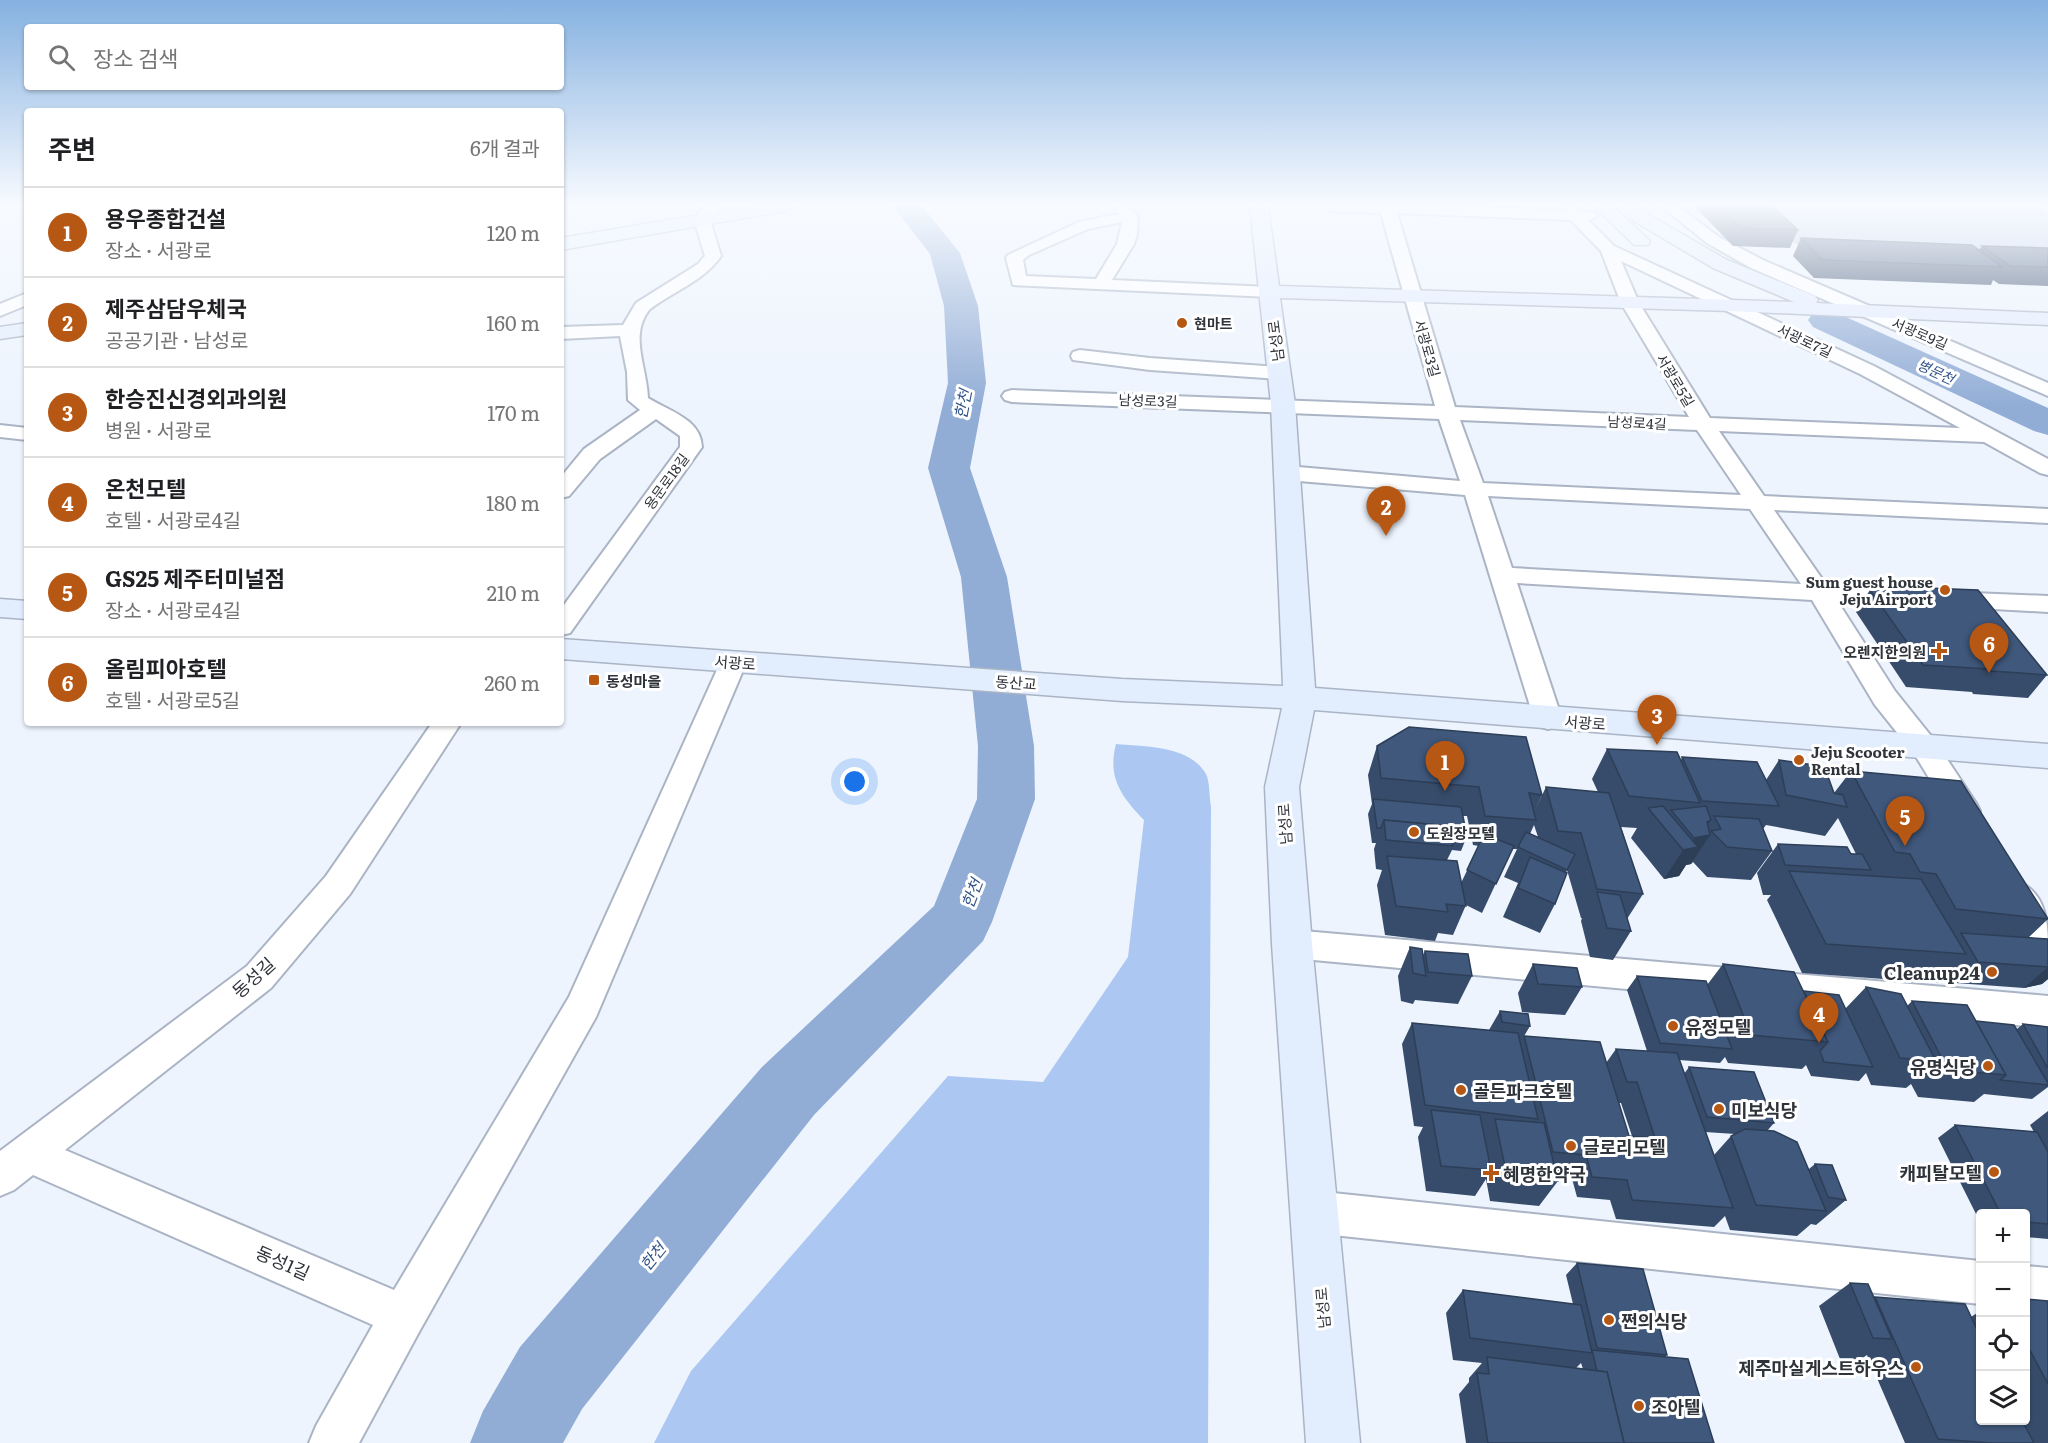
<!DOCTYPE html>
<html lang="ko">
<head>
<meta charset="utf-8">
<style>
	:root { --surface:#fff; --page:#f6f6f6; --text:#202124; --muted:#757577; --line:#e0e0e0; --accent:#b75714 }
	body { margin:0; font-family:Literata,"Noto Sans KR",serif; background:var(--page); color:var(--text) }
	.controls { position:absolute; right:18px; bottom:18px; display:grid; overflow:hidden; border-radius:6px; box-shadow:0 2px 4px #0004 }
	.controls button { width:54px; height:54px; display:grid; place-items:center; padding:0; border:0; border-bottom:2px solid var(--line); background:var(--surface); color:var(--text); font:30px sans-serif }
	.you { position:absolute; left:855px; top:782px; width:21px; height:21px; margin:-15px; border:4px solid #fff; border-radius:50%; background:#1a73e8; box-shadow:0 0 0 9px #1a73e833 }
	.badge { display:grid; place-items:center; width:39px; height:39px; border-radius:50%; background:var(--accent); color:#fff; font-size:20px; font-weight:700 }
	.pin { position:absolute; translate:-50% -50px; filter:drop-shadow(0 2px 3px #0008) }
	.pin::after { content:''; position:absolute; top:32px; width:21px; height:18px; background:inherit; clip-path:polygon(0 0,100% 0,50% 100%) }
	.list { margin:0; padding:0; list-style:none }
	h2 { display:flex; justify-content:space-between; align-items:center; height:78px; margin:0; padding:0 24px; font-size:26px }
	h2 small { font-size:20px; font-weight:400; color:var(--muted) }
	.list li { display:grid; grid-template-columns:39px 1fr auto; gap:18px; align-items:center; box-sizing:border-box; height:90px; padding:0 24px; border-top:2px solid var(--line) }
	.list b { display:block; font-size:22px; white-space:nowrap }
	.list p { margin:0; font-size:20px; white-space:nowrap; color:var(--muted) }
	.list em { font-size:20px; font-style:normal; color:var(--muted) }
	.icon { flex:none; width:33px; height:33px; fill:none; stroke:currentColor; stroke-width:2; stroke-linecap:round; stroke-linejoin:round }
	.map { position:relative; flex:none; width:2048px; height:1443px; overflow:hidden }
	.search { position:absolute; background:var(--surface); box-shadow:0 2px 4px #0004; left:24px; top:24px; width:540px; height:66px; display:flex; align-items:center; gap:15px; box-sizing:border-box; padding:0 21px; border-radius:6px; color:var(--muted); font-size:22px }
	.panel { position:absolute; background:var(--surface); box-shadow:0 2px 4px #0004; left:24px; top:108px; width:540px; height:618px; border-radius:6px }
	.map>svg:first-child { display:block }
</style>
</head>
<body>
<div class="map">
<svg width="2048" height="1443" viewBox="0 0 2048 1443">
	<rect width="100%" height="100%" fill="#edf4fe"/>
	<path fill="#b8cae7" d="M1756,206H2037L2048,214V262L1802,250Z"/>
	<path fill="#acc7f1" d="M1116,744C1146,747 1189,745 1206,774C1210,782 1209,797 1211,807L1208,1443H654L691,1371L948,1076L1043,1082L1128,957L1144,820C1122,797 1107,778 1116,744Z"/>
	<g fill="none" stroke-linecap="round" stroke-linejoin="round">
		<g fill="#91acd5" fill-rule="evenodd">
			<path d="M893,206H922L960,253L978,306L986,383L970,468L1007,577L1034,746L1035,799L992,922L983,941L814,1115L582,1409L563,1443H470L483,1411L520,1347L762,1067L934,906L977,799L978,746L961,577L928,468L948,383L944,306L930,254Z"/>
			<path d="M1825,310L1837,313L2048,408V435L2034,431L1813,327L1808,320L1813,313Z"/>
		</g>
		<g stroke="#aab4c4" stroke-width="4">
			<g id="street">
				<path d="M705,206H721L710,220L721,256C703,282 673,291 649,310C629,336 647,367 648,398C669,411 701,419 702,447L570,633L561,635V609L680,447V436L656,419L600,459L569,496L561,498V477L584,449L640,410L628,400L627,372L620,336L561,339V327L623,325L636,303L698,264L705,256L694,219Z"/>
				<path d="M1116,206H1131V209L1138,216L1137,234L1134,244L1112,280L1270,287L1276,288L1279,292L1276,296L1270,297L1013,285L1006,258L1008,255L1079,222L1119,214ZM1122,222L1117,244L1096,279L1026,276L1023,260L1029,255L1088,229Z"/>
				<path d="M1323,206H1457L1565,210L1563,206H1578L1580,211L1594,213L1597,216L1589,221L1614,246L1874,366L2048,459V475L2040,473L1984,442L1719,431L1764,496L2048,509V523L1774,510L1827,586L1905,590L1914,592L1918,598L1914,604L1905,606L1838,602L1895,691L1935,741L1976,803L1980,811L1976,819L1965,823L1954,819L1915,755L1875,705L1812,600L1517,583L1562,719L1558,726L1548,729L1538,726L1534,719L1465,495L1287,480L1279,478L1276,473L1279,468L1287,466L1460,481L1439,419L1012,402L1005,400L1002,396L1005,392L1012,390L1435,406L1381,213L1330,211ZM1397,213L1571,220L1601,251L1621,303L1689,417L1455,407ZM1621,261L1860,374L1960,428L1710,418L1639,303ZM1460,420L1697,430L1741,495L1483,483ZM1488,496L1750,509L1801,584L1512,568Z"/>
				<path d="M1661,206H1678L1719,237L1763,260L2048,383V396L1751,268L1707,243Z"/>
				<path d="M27,293V305L0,316V304Z"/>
				<path d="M1080,350L1150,358L1279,367L1286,369L1289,373L1286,377L1279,379L1150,370L1073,360L1071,356L1073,352Z"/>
				<path d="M0,425L27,428V440L0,437Z"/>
				<path d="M1948,592L2048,596V612L1939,606L1935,600L1939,594Z"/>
				<path d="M734,652L744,655L747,661L596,1017L419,1332L359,1443H309L316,1426L373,1325L33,1175L14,1190L0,1196V1151L247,966L326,876L432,723H461L350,894L271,988L65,1150L394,1290L569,997L721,661L724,655Z"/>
				<path d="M2018,882C2048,893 2048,927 2048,955L2036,951L2001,895L2006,886Z"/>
				<path d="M1292,930L2048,996V1028L1292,958L1280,954L1275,944L1280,934Z"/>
				<path d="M1314,1191L1980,1261V1304L1314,1233L1299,1227L1293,1212L1299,1197Z"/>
				<path d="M2026,1266L2048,1268V1312L2026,1309Z"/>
			</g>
		</g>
		<g stroke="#aab4c4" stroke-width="3">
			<g id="secondary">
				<path d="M753,206H794L786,211L561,250V238Z"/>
				<path d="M1250,206H1268L1279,286L1794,302L1713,268L1634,221L1622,206H1640L1646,213L1727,260L1815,296L1818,300L1816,303L2048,313V325L1731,311L1280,298L1295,404L1315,688L2048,744V768L1314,710L1299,787L1312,944L1360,1443H1306L1272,944L1265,787L1282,708L1122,701L561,659V639L1122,679L1283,686L1271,404Z"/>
				<path d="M1594,206H1613L1650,241L1648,245H1634Z"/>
				<path d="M27,323V335L0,339V327Z"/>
				<path d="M0,599L27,601V619L0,617Z"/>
			</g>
		</g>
		<use href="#street" fill="#fff" fill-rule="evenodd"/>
		<use href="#secondary" fill="#e2edfe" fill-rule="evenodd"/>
	</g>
	<g fill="#374c6b" fill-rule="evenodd">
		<path d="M1694,206H1772L1798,230L1790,248L1733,246Z"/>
		<path d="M1801,238L1979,250L1982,246L2048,248V286L1999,284L1993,280L1991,285L1814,278L1793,256Z"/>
		<path d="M1870,590L2047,675L2028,698L1973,694L1972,692L1906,687L1856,612Z"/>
		<path d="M1377,746L1542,795L1534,812L1546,787L1598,792L1592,779L1607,749L1681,760L1682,757L1766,780L1779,760L1817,772L1834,793L1851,771L2048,919L2028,938L2048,939V979L2042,984L2024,988L1956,983L1949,972L1938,983L1802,973L1767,900L1771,895H1763L1757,873L1778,844L1856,854L1838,818L1825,836L1766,825L1763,829L1772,851L1751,880L1707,877L1693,862L1691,864L1686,865L1679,876L1664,879L1631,838L1637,828L1621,827L1643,894L1627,919L1631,931L1613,960L1590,957L1581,921L1582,918H1581L1567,870L1555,904L1540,933L1503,917L1518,883L1504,877L1517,849H1512L1482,913L1466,905L1453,935L1438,933L1435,941L1385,935L1377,885L1382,870L1376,869L1374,849L1376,843H1372L1368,814L1372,804L1368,775ZM1463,816H1467L1473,845L1479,846L1461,883L1447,860L1452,850L1461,851L1467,836ZM1534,825L1538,837L1530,834Z"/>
		<path d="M1410,947L1423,955L1425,951L1472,976L1458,1004L1415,1000L1413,1004L1401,1001L1398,976Z"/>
		<path d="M1533,964L1582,987L1565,1015L1522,1012L1518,993Z"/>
		<path d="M1723,964L1804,991L1845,1009L1866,987L1907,1006L1912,1001L1976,1021L2017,1029L2023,1024L2048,1027V1087L2032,1099L1984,1094L1974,1102L1918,1097L1911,1084L1906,1088L1871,1085L1866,1073L1859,1081L1811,1076L1806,1065L1802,1069L1728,1063L1725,1057L1720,1063L1679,1060L1684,1074L1689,1067L1774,1123L1767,1131L1809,1169L1815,1164L1846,1200L1816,1225L1811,1224L1797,1236L1730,1230L1725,1216L1714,1227L1616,1219L1610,1200L1577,1197L1571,1175L1556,1173L1558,1181L1539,1206L1490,1201L1486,1179L1475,1196L1426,1191L1418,1137L1423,1127L1414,1126L1402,1044L1412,1023L1489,1030L1500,1011L1530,1026L1520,1043L1524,1036L1606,1063L1616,1049L1647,1051L1627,990L1637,976L1707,985ZM1618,1103H1621L1632,1136H1629ZM1705,1132L1735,1134L1731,1136L1714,1155Z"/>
		<path d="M2048,1111V1239L2025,1237V1214H1980V1222L1938,1138L1955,1125L2034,1132L2030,1125Z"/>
		<path d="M1577,1263L1667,1355L1665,1357L1714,1443H1466L1459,1394L1469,1382V1378L1482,1363L1453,1360L1446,1313L1463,1290L1573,1304L1566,1275ZM1581,1363L1583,1369L1576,1368Z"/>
		<path d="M1850,1283L1874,1297L1971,1317L1980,1311V1420H2025V1299L2048,1301V1443H1905L1867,1355L1858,1361L1840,1359L1819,1306Z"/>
	</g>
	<g fill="#2d3e57">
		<path d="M1711,820L1700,837L1710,835L1691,864L1686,865L1679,876L1664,879L1683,850L1688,849L1694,838L1707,822Z"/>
		<path d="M2048,967V979L2042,984L2024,988Z"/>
	</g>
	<g fill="#40587c" stroke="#2d3e57" stroke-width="1.5">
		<path d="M1718,206H1772L1798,230L1740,228Z"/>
		<path d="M1801,238L1972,245L2002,267L1823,260Z"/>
		<path d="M1982,246L2048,248V267L2010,266Z"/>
		<path d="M1874,586L1978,590L2047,675L1991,671L1989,669L1923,665L1870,590Z"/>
		<path d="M1409,727L1526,737L1542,795L1529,793L1536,820L1485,816L1479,787L1381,778L1377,746Z"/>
		<path d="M1607,749L1677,752L1700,803L1629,796Z"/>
		<path d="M1682,757L1757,762L1779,806L1702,801Z"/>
		<path d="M1779,760L1814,765L1817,772L1827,774L1834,793L1843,795L1847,807L1786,795Z"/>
		<path d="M1851,771L1961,781L2048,919L1956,909L1936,874L1920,872L1910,854L1895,852Z"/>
		<path d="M1546,787L1609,793L1643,894L1597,889L1581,833L1558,831Z"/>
		<path d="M1373,799L1461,807L1467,836L1451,834L1449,826L1384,820L1381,828H1377Z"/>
		<path d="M1663,806L1698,847L1683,850L1648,808Z"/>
		<path d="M1706,806L1711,820L1707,822L1710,835L1694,838L1671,810Z"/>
		<path d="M1714,816L1759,819L1772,851L1727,847L1711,831L1721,829Z"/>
		<path d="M1384,820L1449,826L1453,846L1386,840Z"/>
		<path d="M1526,832L1575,854L1567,870L1518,847Z"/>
		<path d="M1484,834L1514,846L1496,884L1467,870Z"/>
		<path d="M1778,844L1847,847L1851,854H1862L1871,870L1785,865Z"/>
		<path d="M1387,856L1457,861L1466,906L1446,904L1448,912L1396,906Z"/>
		<path d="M1530,857L1567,873L1555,904L1518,888Z"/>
		<path d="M1789,871L1921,879L1966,954L1826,944Z"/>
		<path d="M1597,892L1620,895L1631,931L1607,928Z"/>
		<path d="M1961,933L2048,939V967L1978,962Z"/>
		<path d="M1410,947L1422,949L1426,976L1413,973Z"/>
		<path d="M1425,951L1468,954L1472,976L1428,972Z"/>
		<path d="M1533,964L1577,968L1582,987L1538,984Z"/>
		<path d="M1723,964L1794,972L1828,1042L1751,1035Z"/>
		<path d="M1637,976L1706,981L1732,1049L1660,1043Z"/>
		<path d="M1866,987L1901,994L1936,1061L1900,1058Z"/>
		<path d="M1804,991L1839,995L1873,1067L1824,1062L1820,1051L1828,1042Z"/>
		<path d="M1912,1001L1967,1005L2006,1075L1948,1070Z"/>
		<path d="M1500,1011L1528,1014L1530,1026L1502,1022Z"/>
		<path d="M1976,1021L2014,1025L2048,1083V1085L2000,1080L2006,1075Z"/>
		<path d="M1412,1023L1518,1033L1538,1119L1425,1105Z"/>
		<path d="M2023,1024L2048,1027V1067H2047Z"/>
		<path d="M1524,1036L1600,1042L1629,1136L1655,1138L1637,1082H1627L1616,1049L1677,1053L1733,1208L1632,1200L1627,1180L1592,1177L1586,1155L1553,1152Z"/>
		<path d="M1689,1067L1754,1072L1774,1123L1707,1117Z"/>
		<path d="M1431,1110L1480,1115L1491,1170L1441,1166Z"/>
		<path d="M1495,1119L1544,1123L1558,1181L1507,1176Z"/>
		<path d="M1955,1125L2037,1132L2048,1152V1224L2025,1222V1214H2001Z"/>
		<path d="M1745,1129L1774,1131L1797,1142L1826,1211L1756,1205L1731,1136Z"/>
		<path d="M1815,1164L1832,1165L1846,1200L1828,1197Z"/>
		<path d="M1577,1263L1643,1269L1667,1355L1597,1348Z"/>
		<path d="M1850,1283L1868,1284L1892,1339L1873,1338Z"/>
		<path d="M1463,1290L1581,1305L1592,1353L1470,1338Z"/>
		<path d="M1875,1297L1965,1304L1980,1336V1420H2022L2034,1443H1992L1938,1439Z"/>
		<path d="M2025,1299L2048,1301V1384L2025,1341Z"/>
		<path d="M1592,1350L1688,1359L1714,1443H1624L1607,1372L1597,1371Z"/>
		<path d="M1487,1357L1607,1372L1624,1443H1488L1477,1373L1489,1374Z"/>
	</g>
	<linearGradient id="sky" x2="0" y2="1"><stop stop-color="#85b1e0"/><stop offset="0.5" stop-color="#f7faff"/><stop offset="1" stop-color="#f7faff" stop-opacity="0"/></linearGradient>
	<rect width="2048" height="408" fill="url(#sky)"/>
	<g fill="#b75714" stroke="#fff" stroke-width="2">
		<circle cx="1182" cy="323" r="6"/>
		<circle cx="1945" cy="590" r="6"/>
		<path d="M1936 642h6v6h6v6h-6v6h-6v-6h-6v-6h6z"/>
		<rect x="588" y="674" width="12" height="12" rx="3"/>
		<circle cx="1799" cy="760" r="6"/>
		<circle cx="1414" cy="832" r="6"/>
		<circle cx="1992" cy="972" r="6"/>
		<circle cx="1673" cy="1026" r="6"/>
		<circle cx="1988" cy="1066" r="6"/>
		<circle cx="1461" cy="1090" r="6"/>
		<circle cx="1719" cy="1109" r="6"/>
		<circle cx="1571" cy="1146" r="6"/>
		<circle cx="1994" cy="1172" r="6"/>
		<path d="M1488 1164h6v6h6v6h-6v6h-6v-6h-6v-6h6z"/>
		<circle cx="1609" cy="1320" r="6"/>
		<circle cx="1916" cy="1367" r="6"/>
		<circle cx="1639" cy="1406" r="6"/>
	</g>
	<g text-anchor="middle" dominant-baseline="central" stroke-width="6" stroke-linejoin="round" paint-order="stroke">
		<g font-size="14" font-weight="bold" fill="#2f333a" stroke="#fff" text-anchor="start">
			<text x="1194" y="323">현마트</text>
		</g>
		<g font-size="14" fill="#2f333a" stroke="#fff">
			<text transform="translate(1920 333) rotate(23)">서광로9길</text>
			<text transform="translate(1805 340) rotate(25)">서광로7길</text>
			<text transform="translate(1428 348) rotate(74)">서광로3길</text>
			<text transform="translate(1676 380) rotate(59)">서광로5길</text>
			<text transform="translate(1148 400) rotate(2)">남성로3길</text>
			<text transform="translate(1637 422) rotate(3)">남성로4길</text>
			<text transform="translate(666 481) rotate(-54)">용문로18길</text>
		</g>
		<g font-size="14" font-style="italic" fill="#305388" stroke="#fff">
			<text transform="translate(1936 371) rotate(25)">병문천</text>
		</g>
		<g font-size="15" fill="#2f333a" stroke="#fff">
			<text transform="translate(1275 341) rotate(-97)">남성로</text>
			<text transform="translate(735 662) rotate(4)">서광로</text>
			<text transform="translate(1016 682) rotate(4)">동산교</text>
			<text transform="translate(1585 722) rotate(4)">서광로</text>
			<text transform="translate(1284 824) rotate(-94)">남성로</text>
			<text transform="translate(1322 1308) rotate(-95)">남성로</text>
		</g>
		<g font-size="15" font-weight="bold" fill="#2f333a" stroke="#fff" text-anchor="start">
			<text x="1933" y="581" text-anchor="end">Sum guest house<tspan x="1933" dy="17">Jeju Airport</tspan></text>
			<text x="1926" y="651" text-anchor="end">오렌지한의원</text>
			<text x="606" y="680">동성마을</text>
			<text x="1811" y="751">Jeju Scooter<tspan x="1811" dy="17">Rental</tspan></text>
			<text x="1426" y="832">도원장모텔</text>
		</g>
		<g font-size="16" font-style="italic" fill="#305388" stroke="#fff">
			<text transform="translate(962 404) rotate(-79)">한천</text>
			<text transform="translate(971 893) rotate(-69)">한천</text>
			<text transform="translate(652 1256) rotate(-51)">한천</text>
		</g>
		<g font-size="18" font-weight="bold" fill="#2f333a" stroke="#fff" text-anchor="start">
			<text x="1980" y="972" text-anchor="end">Cleanup24</text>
			<text x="1685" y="1026">유정모텔</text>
			<text x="1976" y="1066" text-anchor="end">유명식당</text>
			<text x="1473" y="1090">골든파크호텔</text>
			<text x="1731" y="1109">미보식당</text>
			<text x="1583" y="1146">글로리모텔</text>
			<text x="1982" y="1172" text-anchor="end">캐피탈모텔</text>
			<text x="1503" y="1173">혜명한약국</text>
			<text x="1621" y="1320">쩐의식당</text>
			<text x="1904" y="1367" text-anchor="end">제주마실게스트하우스</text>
			<text x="1651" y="1406">조아텔</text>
		</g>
		<g font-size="18" fill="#2f333a" stroke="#fff">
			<text transform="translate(253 977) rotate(-42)">동성길</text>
			<text transform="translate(283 1262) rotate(24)">동성1길</text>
		</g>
	</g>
</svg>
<div class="controls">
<button>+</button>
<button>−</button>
<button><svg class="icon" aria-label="locate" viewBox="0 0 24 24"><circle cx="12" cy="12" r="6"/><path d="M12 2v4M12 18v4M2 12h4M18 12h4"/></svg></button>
<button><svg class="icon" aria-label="layers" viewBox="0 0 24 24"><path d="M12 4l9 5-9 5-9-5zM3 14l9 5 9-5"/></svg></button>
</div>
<div class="you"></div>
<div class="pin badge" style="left:1445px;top:791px">1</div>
<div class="pin badge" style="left:1386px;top:536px">2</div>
<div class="pin badge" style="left:1657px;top:745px">3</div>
<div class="pin badge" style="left:1819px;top:1043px">4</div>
<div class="pin badge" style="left:1905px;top:846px">5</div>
<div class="pin badge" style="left:1989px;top:673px">6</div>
<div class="search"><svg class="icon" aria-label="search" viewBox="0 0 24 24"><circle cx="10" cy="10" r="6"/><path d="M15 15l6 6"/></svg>장소 검색</div>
<section class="panel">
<h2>주변<small>6개 결과</small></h2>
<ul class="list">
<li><span class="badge">1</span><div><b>용우종합건설</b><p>장소 · 서광로</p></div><em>120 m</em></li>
<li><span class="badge">2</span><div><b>제주삼담우체국</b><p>공공기관 · 남성로</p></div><em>160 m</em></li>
<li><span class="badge">3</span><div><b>한승진신경외과의원</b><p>병원 · 서광로</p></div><em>170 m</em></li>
<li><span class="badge">4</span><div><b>온천모텔</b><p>호텔 · 서광로4길</p></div><em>180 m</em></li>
<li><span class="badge">5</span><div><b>GS25 제주터미널점</b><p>장소 · 서광로4길</p></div><em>210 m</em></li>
<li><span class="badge">6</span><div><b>올림피아호텔</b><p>호텔 · 서광로5길</p></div><em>260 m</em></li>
</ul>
</section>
</div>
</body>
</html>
